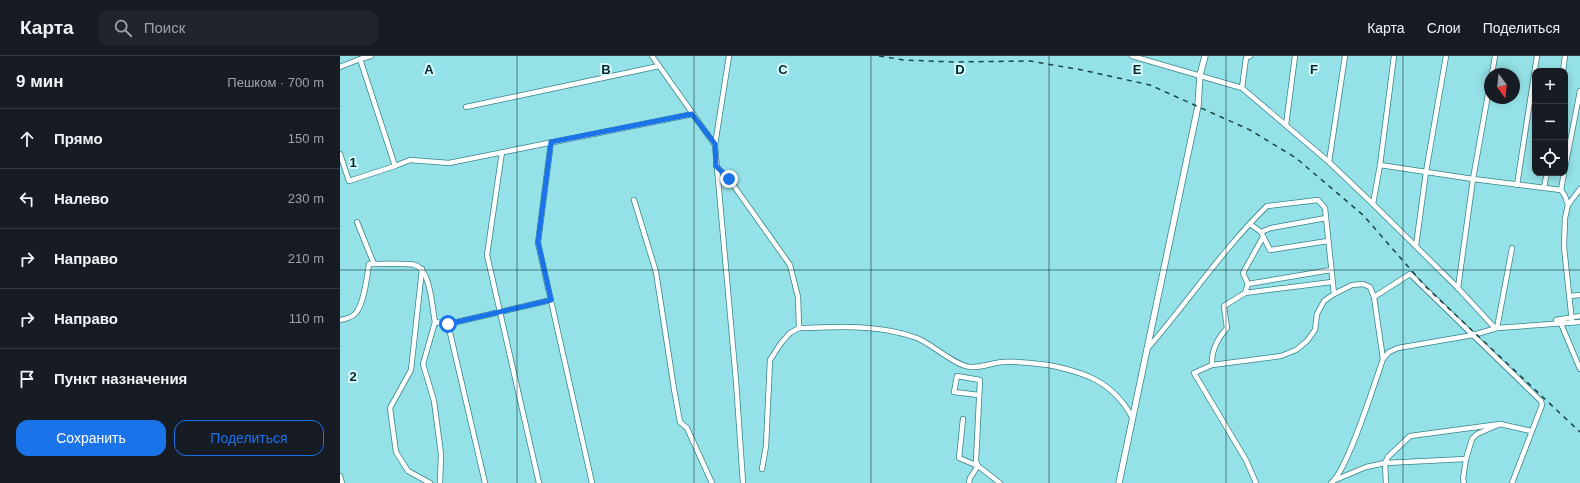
<!DOCTYPE html>
<html lang="ru">
<head>
<meta charset="utf-8">
<style>
	:root { --surface:#171b24; --page:#20242c; --text:#f1f3f6; --muted:#9ea1a6; --line:#363941; --accent:#1a73e8 }
	body { margin:0; font-family:Arial,sans-serif; background:var(--page); color:var(--text) }
	.controls { position:absolute; right:12px; top:12px; display:grid; overflow:hidden; border-radius:8px; box-shadow:0 2px 10px #0003 }
	.controls button { width:36px; height:36px; display:grid; place-items:center; padding:0; border:0; border-bottom:1px solid var(--line); background:var(--surface); color:var(--text); font:20px sans-serif }
	.compass { position:absolute; left:1144px; top:12px; width:36px; height:36px; border-radius:50%; background:var(--surface); box-shadow:0 2px 10px #0003; rotate:165deg }
	.stop { position:absolute; width:12px; height:12px; margin:-9px; border:3px solid #1a73e8; border-radius:50%; background:#fff }
	.stop.end { background:#1a73e8; border-color:#fff; box-shadow:0 1px 4px #0008 }
	.list { margin:0; padding:0; list-style:none }
	h2 { display:flex; justify-content:space-between; align-items:center; height:52px; margin:0; padding:0 16px; font-size:17px }
	h2 small { font-size:13px; font-weight:400; color:var(--muted) }
	.list li { display:grid; grid-template-columns:26px 1fr auto; gap:12px; align-items:center; box-sizing:border-box; height:60px; padding:0 16px; border-top:1px solid var(--line) }
	.list b { display:block; font-size:15px; white-space:nowrap }
	.list em { font-size:13px; font-style:normal; color:var(--muted) }
	.actions { display:flex; gap:8px; padding:12px 16px }
	.actions a { flex:1; padding:9px 0; border:1px solid var(--accent); border-radius:12px; text-align:center; font-size:14px; color:var(--accent) }
	.actions .main { background:var(--accent); color:#fff }
	.icon { flex:none; width:22px; height:22px; fill:none; stroke:currentColor; stroke-width:2; stroke-linecap:round; stroke-linejoin:round }
	.map { position:relative; flex:none; width:1240px; height:427px; overflow:hidden }
	header { display:flex; align-items:center; gap:24px; box-sizing:border-box; height:56px; padding:0 20px; background:var(--surface); border-bottom:1px solid var(--line) }
	header strong { font-size:19px }
	nav { display:flex; gap:22px; margin-inline-start:auto; font-size:14px }
	.search { width:280px; height:36px; background:var(--page); display:flex; align-items:center; gap:10px; box-sizing:border-box; padding:0 14px; border-radius:12px; color:var(--muted); font-size:15px }
	main { display:flex }
	aside { flex:1; background:var(--surface) }
	.map>svg:first-child { display:block }
</style>
</head>
<body>
<header>
<strong>Карта</strong>
<div class="search"><svg class="icon" aria-label="search" viewBox="0 0 24 24"><circle cx="10" cy="10" r="6"/><path d="M15 15l6 6"/></svg>Поиск</div>
<nav><a>Карта</a><a>Слои</a><a>Поделиться</a></nav>
</header>
<main>
<aside>
<h2>9 мин<small>Пешком · 700 m</small></h2>
<ul class="list">
<li><svg class="icon" aria-label="ahead" viewBox="0 0 24 24"><path d="M12 20V5M6 11l6-6 6 6"/></svg><div><b>Прямо</b></div><em>150 m</em></li>
<li><svg class="icon" aria-label="left" viewBox="0 0 24 24"><path d="M17 20v-9H6M10 6l-5 5 5 5"/></svg><div><b>Налево</b></div><em>230 m</em></li>
<li><svg class="icon" aria-label="right" viewBox="0 0 24 24"><path d="M7 20v-9h11M14 6l5 5-5 5"/></svg><div><b>Направо</b></div><em>210 m</em></li>
<li><svg class="icon" aria-label="right" viewBox="0 0 24 24"><path d="M7 20v-9h11M14 6l5 5-5 5"/></svg><div><b>Направо</b></div><em>110 m</em></li>
<li><svg class="icon" aria-label="arrive" viewBox="0 0 24 24"><path d="M6 21V4h12l-3 4 3 4H6"/></svg><div><b>Пункт назначения</b></div></li>
</ul>
<div class="actions"><a class="main">Сохранить</a><a>Поделиться</a></div>
</aside>
<div class="map">
<svg width="1240" height="427" viewBox="0 0 1240 427">
	<rect width="100%" height="100%" fill="#94e2e7"/>
	<g fill="none" stroke-linecap="round" stroke-linejoin="round">
		<g stroke="#358489" stroke-width="6">
			<g id="minor">
				<path d="M312,0L375,89"/>
				<path d="M389,0L375,89L396,325L403,427"/>
				<path d="M792,0L902,32L989,106L1033,148L1118,232L1154,271L1157,272L1240,266"/>
				<path d="M20,3L31,0"/>
				<path d="M0,11L20,3L55,110L70,104L109,107L353,58"/>
				<path d="M1223,15L1225,0"/>
				<path d="M1152,18L1155,0"/>
				<path d="M902,32L906,2L910,0"/>
				<path d="M126,51L319,10"/>
				<path d="M946,69L955,0"/>
				<path d="M211,86L198,187L252,427"/>
				<path d="M162,96L147,199L199,427"/>
				<path d="M0,98L9,125L55,110"/>
				<path d="M989,106L1005,0"/>
				<path d="M1040,109L1133,123L1221,134L1225,140L1228,149"/>
				<path d="M376,110L389,123L450,209L458,241L459,272C499,271 539,268 577,282C592,288 614,309 630,311C640,312 652,307 663,306C678,305 693,307 708,309C745,316 773,326 792,361"/>
				<path d="M1225,112L1240,35"/>
				<path d="M1177,129L1197,0"/>
				<path d="M1204,131L1207,117"/>
				<path d="M1221,134L1224,117"/>
				<path d="M294,144L316,216L334,333L340,366L347,372L372,427"/>
				<path d="M1033,148L1040,109L1054,0"/>
				<path d="M17,166L34,208"/>
				<path d="M910,168L921,176L930,194L988,185"/>
				<path d="M921,176L931,172L986,162"/>
				<path d="M1076,190L1086,116L1106,0"/>
				<path d="M82,213L71,314L50,352L56,396L68,415L90,427"/>
				<path d="M908,228L991,214"/>
				<path d="M1118,232L1133,123L1150,27"/>
				<path d="M905,237L992,226"/>
				<path d="M1230,240L1240,239"/>
				<path d="M1034,241L1070,218L1201,345L1202,349L1172,427"/>
				<path d="M1219,263L1240,313"/>
				<path d="M0,264C5,263 11,262 15,258C24,249 27,221 29,208C38,208 69,207 75,209C91,214 92,252 95,266L108,268L211,244"/>
				<path d="M1216,264L1240,260"/>
				<path d="M95,266L83,308L94,345L101,398L100,427"/>
				<path d="M1232,266L1224,191L1225,162L1228,149L1240,133"/>
				<path d="M108,268L145,427"/>
				<path d="M807,293C848,246 882,194 927,150L978,144L985,152L994,238"/>
				<path d="M872,309C871,294 877,283 887,272L884,250L905,237L908,228L903,217L923,181"/>
				<path d="M639,339L614,336L617,320L640,324L636,405L638,410L660,427"/>
				<path d="M623,363L619,402L638,410L630,422L629,427"/>
				<path d="M422,413L426,390L430,304L441,287L450,277L459,272"/>
				<path d="M0,420L2,427"/>
				<path d="M995,424L1026,411L1045,407L1126,403"/>
				<path d="M916,427L906,404L854,317L872,309L941,300L956,294L967,285L975,274L977,258L984,245L994,238L1012,229L1023,228L1030,231L1034,241L1043,303"/>
				<path d="M991,427C1007,416 1035,326 1043,303L1049,296L1058,292L1133,279L1157,272L1172,192"/>
				<path d="M1046,427L1045,407L1048,401L1070,380L1160,368"/>
				<path d="M1124,427L1123,423L1126,403L1132,383L1137,378L1160,368L1191,375"/>
			</g>
		</g>
		<g stroke="#358489" stroke-width="7">
			<path id="tertiary" d="M779,427L858,50L860,19L865,0"/>
		</g>
		<use href="#minor" stroke="#fff" stroke-width="4.5"/>
		<use href="#tertiary" stroke="#fff" stroke-width="5.5"/>
		<path stroke="#1b4446" stroke-width="1.5" stroke-dasharray="5 5" stroke-linecap="butt" d="M539,0L564,4L614,6L690,5L742,14L810,29L910,74L956,102L1023,159L1086,231L1240,376"/>
	</g>
	<g fill="none" stroke-linecap="round" stroke-linejoin="round">
		<path stroke="#1a73e8" stroke-width="5" d="M108,268L211,244L198,186L211,86L352,58L375,88L376,110L389,123"/>
	</g>
	<path fill="none" stroke="#042628" stroke-width="1" stroke-opacity="0.55" d="M177,0V427M354,0V427M531,0V427M709,0V427M886,0V427M1063,0V427M0,214H1240"/>
	<g font-size="13" text-anchor="middle" font-weight="bold" fill="#042628" stroke="#d6fbfe" stroke-width="4" stroke-linejoin="round" paint-order="stroke">
		<text x="89" y="18">A</text>
		<text x="266" y="18">B</text>
		<text x="443" y="18">C</text>
		<text x="620" y="18">D</text>
		<text x="797" y="18">E</text>
		<text x="974" y="18">F</text>
		<text x="13" y="111">1</text>
		<text x="13" y="325">2</text>
	</g>
</svg>
<div class="controls">
<button>+</button>
<button>−</button>
<button><svg class="icon" aria-label="locate" viewBox="0 0 24 24"><circle cx="12" cy="12" r="6"/><path d="M12 2v4M12 18v4M2 12h4M18 12h4"/></svg></button>
</div>
<svg class="compass" viewBox="-18 -18 36 36"><path d="M0-13l5 13h-10z" fill="#e53935"/><path d="M0 13l5-13h-10z" fill="#9ea1a6"/></svg>
<div class="stop" style="left:108px;top:268px"></div>
<div class="stop end" style="left:389px;top:123px"></div>
</div>
</main>
</body>
</html>
